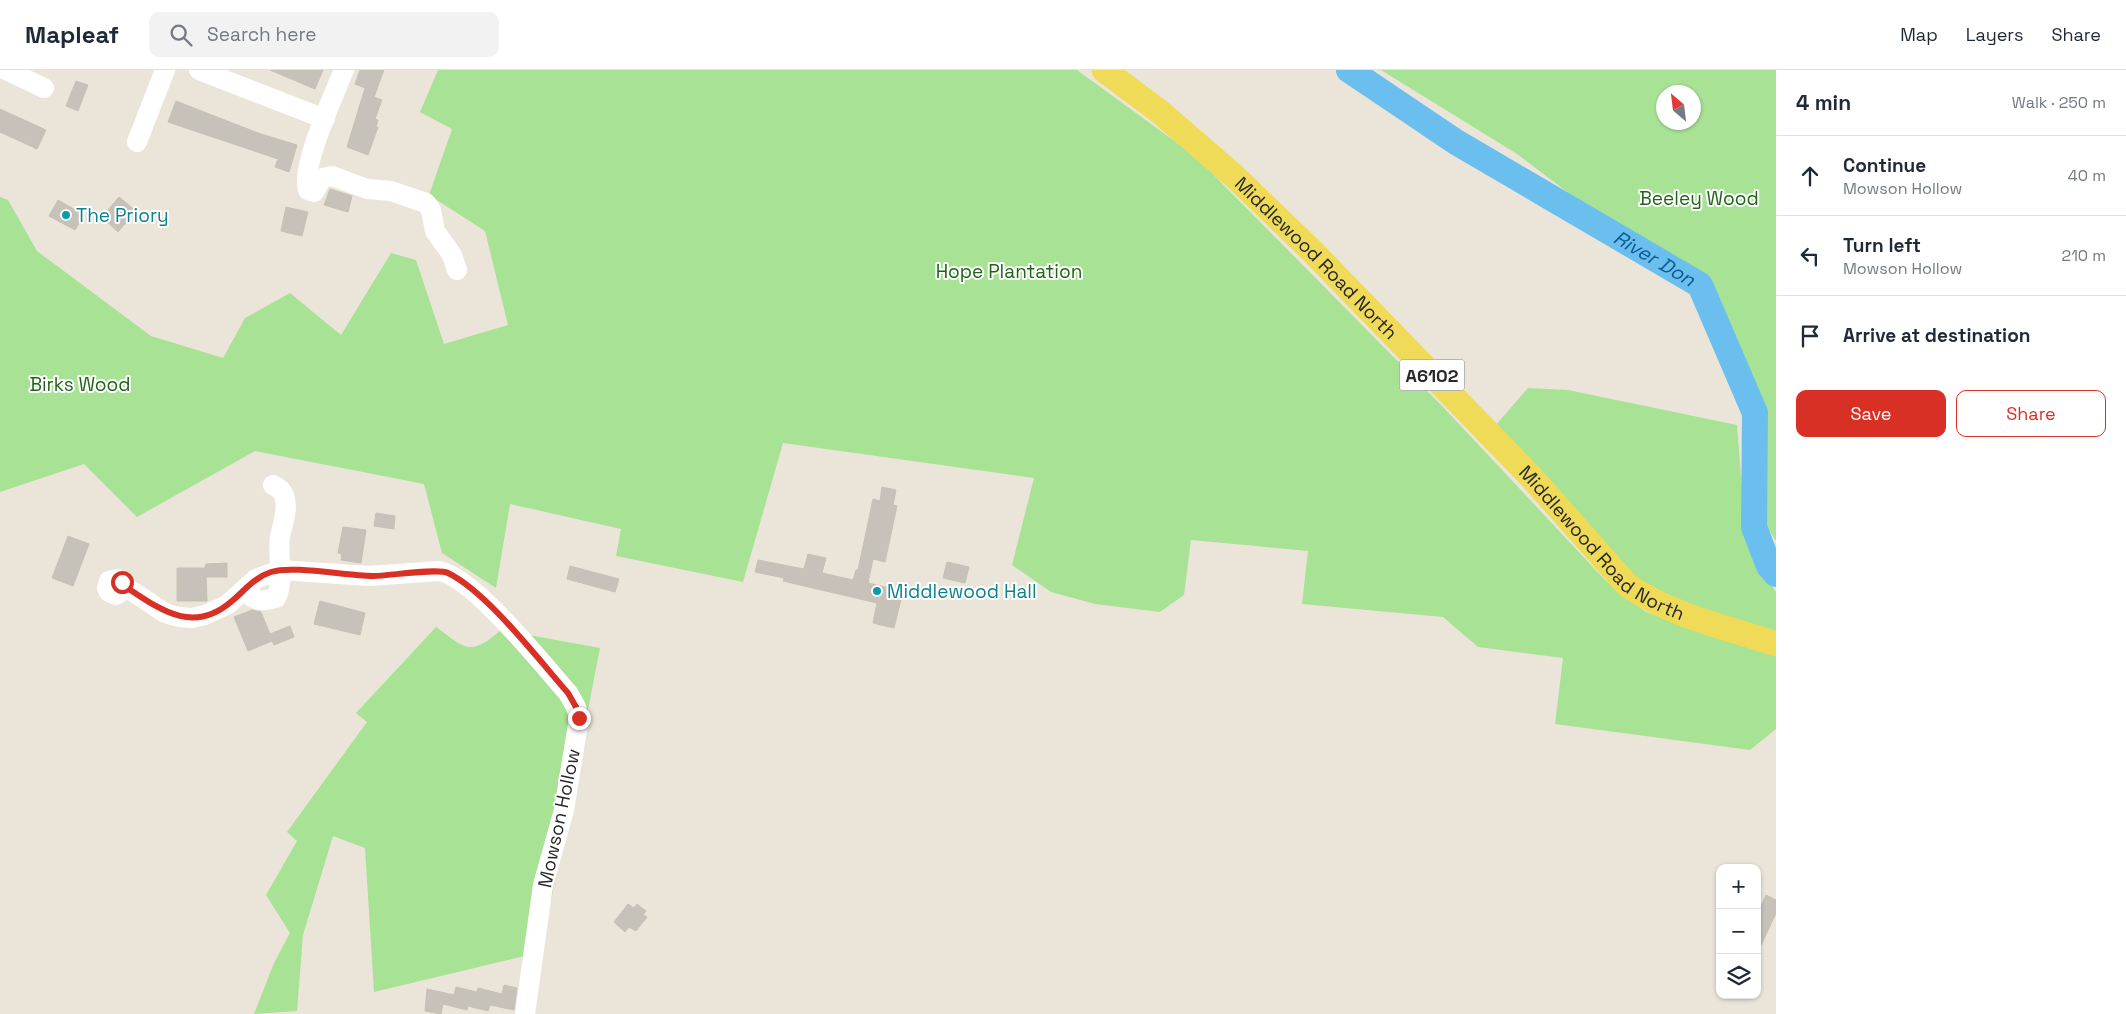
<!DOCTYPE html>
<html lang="en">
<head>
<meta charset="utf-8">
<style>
	:root { --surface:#fff; --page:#f2f2f3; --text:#1f2937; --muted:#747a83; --line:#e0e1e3; --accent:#d93025 }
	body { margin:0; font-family:"Space Grotesk",sans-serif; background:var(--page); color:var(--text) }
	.controls { position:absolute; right:15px; bottom:15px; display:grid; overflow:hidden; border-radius:10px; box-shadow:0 1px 4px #0004 }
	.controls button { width:45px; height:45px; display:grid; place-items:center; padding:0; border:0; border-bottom:1px solid var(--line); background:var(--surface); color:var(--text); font:25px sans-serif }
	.compass { position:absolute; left:1656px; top:15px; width:45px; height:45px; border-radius:50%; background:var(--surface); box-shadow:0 1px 4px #0004; rotate:332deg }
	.stop { position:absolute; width:15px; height:15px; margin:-11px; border:4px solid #d93025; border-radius:50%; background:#fff }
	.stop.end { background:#d93025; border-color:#fff; box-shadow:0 1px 5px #0008 }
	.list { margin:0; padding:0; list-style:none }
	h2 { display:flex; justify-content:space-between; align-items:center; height:65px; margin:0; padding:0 20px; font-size:21px }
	h2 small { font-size:16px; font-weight:400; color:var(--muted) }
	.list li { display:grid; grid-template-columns:32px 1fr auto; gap:15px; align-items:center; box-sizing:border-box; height:80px; padding:0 20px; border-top:1px solid var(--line) }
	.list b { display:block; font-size:19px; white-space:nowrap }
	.list p { margin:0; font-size:16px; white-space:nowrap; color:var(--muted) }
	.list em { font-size:16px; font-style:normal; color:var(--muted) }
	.actions { display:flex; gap:10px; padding:15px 20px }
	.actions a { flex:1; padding:11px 0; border:1px solid var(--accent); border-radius:10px; text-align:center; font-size:18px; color:var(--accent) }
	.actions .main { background:var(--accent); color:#fff }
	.icon { flex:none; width:28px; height:28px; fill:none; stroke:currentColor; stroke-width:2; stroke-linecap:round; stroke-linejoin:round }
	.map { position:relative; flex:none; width:1776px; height:944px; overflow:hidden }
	header { display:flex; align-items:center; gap:30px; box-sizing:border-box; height:70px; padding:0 25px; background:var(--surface); border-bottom:1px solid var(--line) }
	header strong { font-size:24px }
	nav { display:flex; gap:28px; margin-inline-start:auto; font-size:18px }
	.search { width:350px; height:45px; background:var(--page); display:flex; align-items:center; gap:12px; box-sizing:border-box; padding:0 18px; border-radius:10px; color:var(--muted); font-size:19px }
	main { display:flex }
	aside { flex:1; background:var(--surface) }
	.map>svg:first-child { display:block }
</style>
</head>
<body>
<header>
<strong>Mapleaf</strong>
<div class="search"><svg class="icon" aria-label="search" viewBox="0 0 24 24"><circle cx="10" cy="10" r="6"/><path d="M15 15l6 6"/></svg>Search here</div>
<nav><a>Map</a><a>Layers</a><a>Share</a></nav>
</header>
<main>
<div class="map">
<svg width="1776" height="944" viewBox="0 0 1776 944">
	<rect width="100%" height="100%" fill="#ebe5d9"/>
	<g fill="#a8e295" fill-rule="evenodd">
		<path d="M438,0H1077L1195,86L1444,338L1606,511L1646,542L1776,585V659L1750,680L1555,654L1563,588L1478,577L1443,547L1302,534L1308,481L1191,470L1184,525L1160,542L1095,534L1051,522L1012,495L1034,408L783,373L743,512L616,486L621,459L510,434L496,518L442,483L424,414L255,381L137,447L84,394L0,422V127L8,130L37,181L151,266L223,288L245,248L290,223L341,265L391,183L416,190L444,274L508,255L485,161L429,125L452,59L420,42Z"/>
		<path d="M1381,0H1776V471L1767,457L1763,380L1727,258L1658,191L1517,84ZM1694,22V52H1664V22Z"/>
		<path d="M1528,318L1568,320L1737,355L1746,470L1759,497L1776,522V565L1696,540L1635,508L1495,356Z"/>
		<path d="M436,557C466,579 470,587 501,560L600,578L541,882L374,922L365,778L333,766L303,865L297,941L254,944L274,893L290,863L266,825L297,771L287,762L367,652L356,643Z"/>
	</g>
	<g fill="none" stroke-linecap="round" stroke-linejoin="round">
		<path stroke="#6bbfee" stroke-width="26" id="s1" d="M1349,0L1456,72L1700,215L1755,343L1754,457L1769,496L1776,504"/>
	</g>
	<g fill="#c6c2b9" stroke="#c6c1b3">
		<path d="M270,0H323L315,19Z"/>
		<path d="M360,0H384L374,27L382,30L375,49L378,50L376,57H378L368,85L347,77L365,18L355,14Z"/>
		<path d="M76,11L88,15L78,41L66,36Z"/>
		<path d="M176,31L258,63L297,75L289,102L275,97L278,89L168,52Z"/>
		<path d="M0,39L46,60L37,79L0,62Z"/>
		<path d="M330,119L352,126L348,142L324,135Z"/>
		<path d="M119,127L136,141L118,162L102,147Z"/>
		<path d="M58,130L84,145L75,160L49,146Z"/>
		<path d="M286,137L308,142L302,166L281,161Z"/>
		<path d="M882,417L896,420L893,435L897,436L885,492L873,489L868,513L903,521L894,558L873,553L877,533L783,511L784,508L755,502L758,490L804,499L808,484L826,488L822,503L853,510L856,500H858L873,429L880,431Z"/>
		<path d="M376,443L395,446L394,459L374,456Z"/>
		<path d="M343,457L366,460L361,493L341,490L342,484L338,483Z"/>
		<path d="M68,466L89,474L73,516L52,508Z"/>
		<path d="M947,492L969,497L965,513L943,508Z"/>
		<path d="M227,493V507H206L207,531H177V498H205L206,494Z"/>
		<path d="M570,496L619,509L615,522L567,509Z"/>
		<path d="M320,531L365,543L360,565L314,554Z"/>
		<path d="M252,540L261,542L270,564L290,556L294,567L274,575L272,571L248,581L234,547Z"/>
		<path d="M1766,825L1776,830V843L1757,884V845Z"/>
		<path d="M628,834L634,838L637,834L646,841L643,845L647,847L636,861L629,857L625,862L614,852Z"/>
		<path d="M504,915L517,918L514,940L490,935L488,941L468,936L467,940L443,934L441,944L425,941L427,919L454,925L456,917L477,922L478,918L502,924Z"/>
	</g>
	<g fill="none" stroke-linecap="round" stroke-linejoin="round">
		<g stroke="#fff" stroke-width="20">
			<path d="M6,0L44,18"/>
			<path d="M199,0L325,49"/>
			<path d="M344,0C334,24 300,99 308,120L314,122L322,108L332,106L367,119L391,121L426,133L431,140L435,161L452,185L457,200"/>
			<path d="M137,72L165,0"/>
			<path d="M123,515L122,521L116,525L109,522L107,518L109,511L117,509L123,515L165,543L179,547L192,548L205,545L227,535L256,509L280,500L369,506L438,501C471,504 544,596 568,623L576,637L579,648L564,740L543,815L525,944"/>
			<path d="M244,521C255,531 262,532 276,528C285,509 277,488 280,467C282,455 288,442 285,429C284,422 279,418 273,415"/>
		</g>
		<path stroke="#f0db59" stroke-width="25" id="s2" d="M1104,0L1160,42L1233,105L1312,181L1533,409L1627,515C1671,546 1726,557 1776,574"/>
	</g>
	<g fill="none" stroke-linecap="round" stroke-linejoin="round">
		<path stroke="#d93025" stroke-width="6" d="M122,512L123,515C158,538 192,566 232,531C244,521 255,507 271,502C293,495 346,506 373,506C388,506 437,498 448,503C487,522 538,589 568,623L576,637L579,648"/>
	</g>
	<g fill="#0f9aa8" stroke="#fff" stroke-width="2">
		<circle cx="66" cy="145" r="5"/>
		<circle cx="877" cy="521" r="5"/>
	</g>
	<g text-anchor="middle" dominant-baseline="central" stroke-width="4" stroke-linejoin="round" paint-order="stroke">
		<rect fill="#fff" stroke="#686868" stroke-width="1" x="1399.5" y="289.5" width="65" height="31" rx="4"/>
		<g font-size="18" font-weight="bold" fill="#282828">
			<text x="1432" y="305">A6102</text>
		</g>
		<g font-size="19" fill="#216419" stroke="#fff">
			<text x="1699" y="128">Beeley Wood</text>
			<text x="1009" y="201">Hope Plantation</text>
			<text x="80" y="314">Birks Wood</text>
		</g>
		<g font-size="19" fill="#0d838f" stroke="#fff" text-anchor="start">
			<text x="76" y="145">The Priory</text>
			<text x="887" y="521">Middlewood Hall</text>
		</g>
		<g font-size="19" fill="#282828" stroke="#fff">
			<text stroke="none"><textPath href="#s2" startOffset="284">Middlewood Road North</textPath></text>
			<text stroke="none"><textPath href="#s2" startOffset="689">Middlewood Road North</textPath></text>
			<text transform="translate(559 748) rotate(-78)">Mowson Hollow</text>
		</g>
		<g font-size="20" font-style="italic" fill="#0d5b97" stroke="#fff">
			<text stroke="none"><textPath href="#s1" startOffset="359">River Don</textPath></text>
		</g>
	</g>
</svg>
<div class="controls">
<button>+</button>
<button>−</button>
<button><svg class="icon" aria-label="layers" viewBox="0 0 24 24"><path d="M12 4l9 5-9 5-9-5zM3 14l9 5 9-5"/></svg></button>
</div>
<svg class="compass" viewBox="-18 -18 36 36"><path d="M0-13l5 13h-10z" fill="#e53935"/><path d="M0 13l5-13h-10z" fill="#747a83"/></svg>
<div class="stop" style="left:122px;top:512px"></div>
<div class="stop end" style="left:579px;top:648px"></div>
</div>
<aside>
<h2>4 min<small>Walk · 250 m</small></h2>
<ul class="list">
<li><svg class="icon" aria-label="ahead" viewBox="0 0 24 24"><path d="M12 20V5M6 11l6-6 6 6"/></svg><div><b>Continue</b><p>Mowson Hollow</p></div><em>40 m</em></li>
<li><svg class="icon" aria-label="left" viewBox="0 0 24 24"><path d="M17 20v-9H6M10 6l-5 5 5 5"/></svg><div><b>Turn left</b><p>Mowson Hollow</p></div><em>210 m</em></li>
<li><svg class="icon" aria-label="arrive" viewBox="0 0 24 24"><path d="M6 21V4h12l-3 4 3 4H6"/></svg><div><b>Arrive at destination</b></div></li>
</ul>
<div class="actions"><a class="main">Save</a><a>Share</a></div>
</aside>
</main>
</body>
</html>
